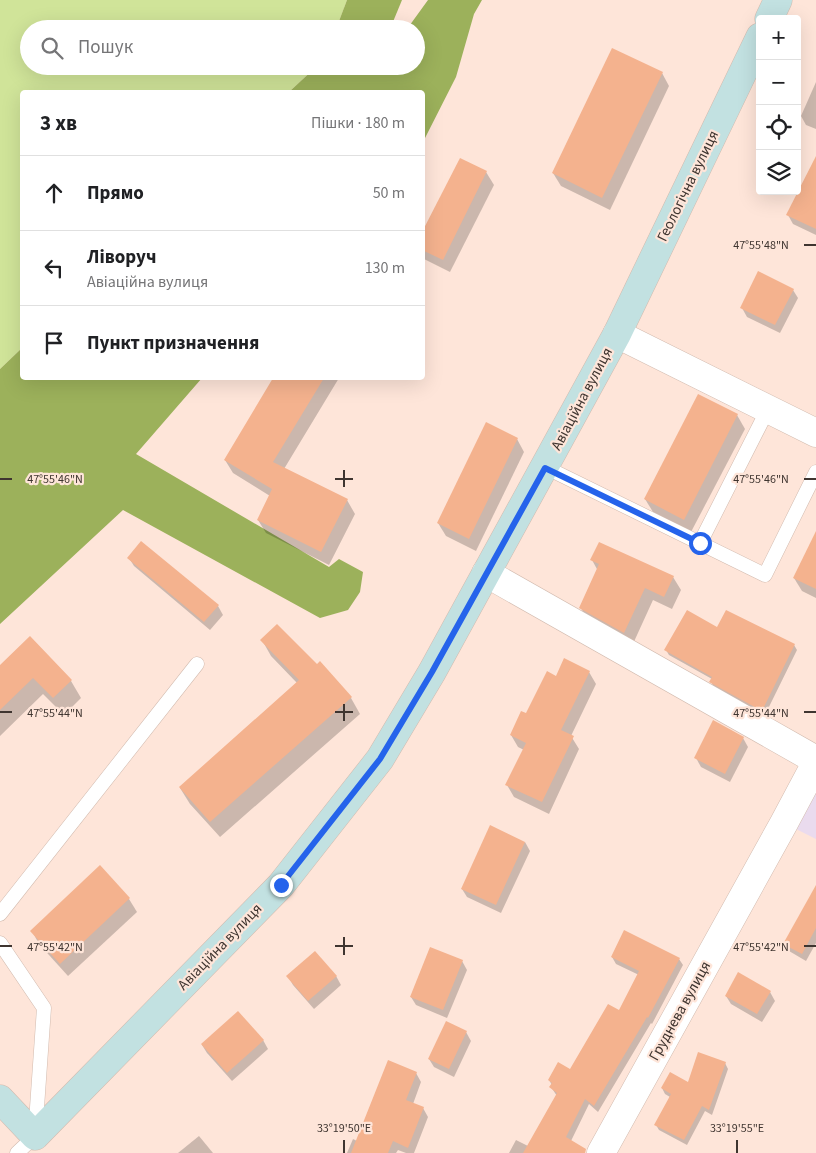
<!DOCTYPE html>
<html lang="uk">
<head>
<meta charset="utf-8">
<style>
	:root { --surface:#fff; --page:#f2f2f2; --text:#202124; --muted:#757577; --line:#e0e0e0 }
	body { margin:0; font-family:"Source Sans 3",sans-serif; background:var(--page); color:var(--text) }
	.controls { position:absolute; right:15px; top:15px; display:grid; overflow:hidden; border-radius:5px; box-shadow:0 5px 20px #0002 }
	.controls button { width:45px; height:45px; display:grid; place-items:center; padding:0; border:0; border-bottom:1px solid var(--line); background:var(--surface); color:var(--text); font:25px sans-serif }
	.stop { position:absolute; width:15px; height:15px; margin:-11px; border:4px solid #2563eb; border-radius:50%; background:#fff }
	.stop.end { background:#2563eb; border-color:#fff; box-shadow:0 1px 5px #0008 }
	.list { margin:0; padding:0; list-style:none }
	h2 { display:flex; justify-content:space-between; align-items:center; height:65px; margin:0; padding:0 20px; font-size:21px }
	h2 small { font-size:16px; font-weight:400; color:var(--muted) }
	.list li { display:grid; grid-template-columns:32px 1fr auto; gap:15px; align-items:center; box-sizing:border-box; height:75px; padding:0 20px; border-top:1px solid var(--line) }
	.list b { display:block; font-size:19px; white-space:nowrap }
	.list p { margin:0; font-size:16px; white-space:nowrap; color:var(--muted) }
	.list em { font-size:16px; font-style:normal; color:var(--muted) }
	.icon { flex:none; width:28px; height:28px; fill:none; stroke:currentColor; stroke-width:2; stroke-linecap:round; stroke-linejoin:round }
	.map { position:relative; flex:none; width:816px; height:1153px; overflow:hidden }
	.search { position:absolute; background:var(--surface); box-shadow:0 5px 20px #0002; left:20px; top:20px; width:405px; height:55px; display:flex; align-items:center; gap:12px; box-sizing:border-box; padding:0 18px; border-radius:28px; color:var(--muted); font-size:19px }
	.panel { position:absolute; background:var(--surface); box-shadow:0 5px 20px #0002; left:20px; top:90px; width:405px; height:290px; border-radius:5px }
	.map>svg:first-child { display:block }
</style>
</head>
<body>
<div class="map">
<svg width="816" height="1153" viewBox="0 0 816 1153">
	<rect width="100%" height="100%" fill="#fee5d9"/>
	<path fill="#eadbee" d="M816,763V839L784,823Z"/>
	<path fill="#d0e499" d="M0,0H347L336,29H29V66H317L289,92H22V348L0,369Z"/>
	<g fill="#9cb15b">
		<path d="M347,0H402L390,29H336Z"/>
		<path d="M428,0H482L474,14L456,77L423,142L422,92H289L317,66H416V29H407Z"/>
		<path d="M22,348V378H202L136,454L329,567L339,559L363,572L360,592L348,610L320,618L123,510L0,624V369Z"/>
	</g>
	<g fill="#0003">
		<path d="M662,73L669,86L610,210L561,186L553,173Z"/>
		<path d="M816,82V129L806,125L801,116Z"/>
		<path d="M486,172L494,185L450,272L424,259L422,256V235Z"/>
		<path d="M816,186V235L793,224L788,215Z"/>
		<path d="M793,290L798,298L780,333L747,317L742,308Z"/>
		<path d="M275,378H339L284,469L347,500L355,514L329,565L266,533L258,520L270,496L233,473L225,460Z"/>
		<path d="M737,415L745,429L691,532L653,512L645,499Z"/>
		<path d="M517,439L524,452L476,551L446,536L438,523Z"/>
		<path d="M816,534V598L802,591L794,578Z"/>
		<path d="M129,558L218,606L223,615L210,630L134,566Z"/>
		<path d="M592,560L673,577L681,590L672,609L653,600L632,646L588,621L581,608L598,571Z"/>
		<path d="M718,629L794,645L797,650L765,715L713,686L711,681L712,679L669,655L666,650Z"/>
		<path d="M30,638L71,681L81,698L64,715L43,694L0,736V667Z"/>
		<path d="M262,640L351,698L360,714L220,837L190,804L180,788L297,683L271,656Z"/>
		<path d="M589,672L596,684L571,736L579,749L549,814L514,797L507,785L524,750L518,747L511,735L557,677Z"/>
		<path d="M743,738L748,747L730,782L701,767L696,758Z"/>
		<path d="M525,842L530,851L501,913L467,897L462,889Z"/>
		<path d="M100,867L129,899L137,912L68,976L39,944L32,931Z"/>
		<path d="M816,888V943L806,961L789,951L784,944Z"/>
		<path d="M612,957L679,959L683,965L652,1024L651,1023L598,1112L589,1104L571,1141L583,1153H509L516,1140L528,1146L557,1096L551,1087L552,1085L549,1080L570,1070L619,1012L639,975L616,964Z"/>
		<path d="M462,961L467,970L447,1018L416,1005L411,997Z"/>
		<path d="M288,976H336L341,985L314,1009L293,985Z"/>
		<path d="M770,992L775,1001L762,1022L731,1004L726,996Z"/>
		<path d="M466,1032L471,1041L454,1077L434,1067L429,1059Z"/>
		<path d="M263,1040L268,1049L232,1081L207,1053L202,1045Z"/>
		<path d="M725,1063L728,1069L712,1115L705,1111L687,1145L659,1130L656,1125L670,1097L665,1094L662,1088L689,1084Z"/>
		<path d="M416,1073L421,1082L413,1104L423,1108L428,1117L414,1153H406L398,1150L396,1153H347L353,1139L357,1141Z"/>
		<path d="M199,1136L213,1153H178Z"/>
	</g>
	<g fill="#f4b28e">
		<path d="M612,48L663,72L602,198L552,173Z"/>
		<path d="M816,156V229L786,215Z"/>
		<path d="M460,158L487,171L443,260L422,250V232Z"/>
		<path d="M758,271L794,289L775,325L740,308Z"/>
		<path d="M273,378H324L273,462L348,499L321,552L257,520L272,489L224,460Z"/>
		<path d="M698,394L738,414L684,520L644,499Z"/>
		<path d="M486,422L518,438L469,539L437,523Z"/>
		<path d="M816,531V589L793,578Z"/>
		<path d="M141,541L219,605L204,622L127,558Z"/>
		<path d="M599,542L674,576L664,597L645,588L624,633L579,608L599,564L590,560Z"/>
		<path d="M687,610L717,627L726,610L795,644L762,711L709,682L712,677L664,650Z"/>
		<path d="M277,624L317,664L320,661L352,697L210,822L179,787L299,680L260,640Z"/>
		<path d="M30,636L72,680L53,698L33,678L0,710V665Z"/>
		<path d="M564,658L590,671L561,730L574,736L542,802L505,785L526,743L510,735L521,711L526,713L547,671L556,676Z"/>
		<path d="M713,720L744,737L725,774L694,758Z"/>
		<path d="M490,825L525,842L496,905L461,889Z"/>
		<path d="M100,865L130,898L60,964L30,931Z"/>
		<path d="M816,885V928L802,954L783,944Z"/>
		<path d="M624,930L680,958L648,1018L647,1017L594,1106L585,1099L566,1137L586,1149L585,1153H523L557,1093L549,1087L552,1083L548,1080L558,1062L570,1069L608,1004L619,1010L639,971L611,957Z"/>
		<path d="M430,947L463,960L443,1010L410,997Z"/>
		<path d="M315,951L337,976L308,1001L286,976Z"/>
		<path d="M738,972L771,991L757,1014L725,996Z"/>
		<path d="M238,1011L264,1040L227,1073L201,1044Z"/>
		<path d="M446,1021L467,1031L449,1069L428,1059Z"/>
		<path d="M698,1052L726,1062L709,1110L702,1106L684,1140L654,1125L671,1094L661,1088L670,1072L688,1082Z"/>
		<path d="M388,1060L417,1072L406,1100L424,1107L408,1148L393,1141L388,1153H351Z"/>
	</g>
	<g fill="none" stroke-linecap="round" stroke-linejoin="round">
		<g stroke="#d2bbaf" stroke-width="15">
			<g id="lane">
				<path d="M545,467L765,575L816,472"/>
				<path d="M700,543L768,409"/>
				<path d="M0,914L197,664"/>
				<path d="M0,943L44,1008L35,1136L17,1153"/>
			</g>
		</g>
		<g stroke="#d2bbaf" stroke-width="29">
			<g id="street">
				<path d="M617,334L816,433"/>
				<path d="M486,573L816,760"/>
				<path d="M601,1153L784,823L816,763"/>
			</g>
		</g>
		<g stroke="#d2bbaf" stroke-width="29">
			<g id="secondary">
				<path d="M769,19L778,0"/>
				<path d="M0,1099L35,1136L281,885L380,759L432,672L617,334L760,37"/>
			</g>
		</g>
		<use href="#lane" stroke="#fff" stroke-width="14"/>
		<use href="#street" stroke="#fff" stroke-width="28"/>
		<use href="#secondary" stroke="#c2e1e1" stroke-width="28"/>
	</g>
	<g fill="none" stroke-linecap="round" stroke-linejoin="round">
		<path stroke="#2563eb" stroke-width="6" d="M281,885L380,759L432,672L545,468L700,543"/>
	</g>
	<path fill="none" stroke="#3f3530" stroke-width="2" d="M804,245H816M344,470V487M0,479H12M335,479H353M804,479H816M344,704V721M0,712H12M335,712H353M804,712H816M344,937V955M0,946H12M335,946H353M804,946H816M344,1140V1153M737,1140V1153"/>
	<g text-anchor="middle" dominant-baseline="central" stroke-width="4.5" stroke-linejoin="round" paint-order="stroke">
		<g font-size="15" fill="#3f3530" stroke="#fee5d9">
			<text transform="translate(688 186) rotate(-64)">Геологічна вулиця</text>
			<text transform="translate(582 399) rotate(-62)">Авіаційна вулиця</text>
			<text transform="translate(220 947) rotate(-46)">Авіаційна вулиця</text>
			<text transform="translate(680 1011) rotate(-61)">Груднева вулиця</text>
		</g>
	</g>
	<g font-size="12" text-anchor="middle" fill="#3f3530" stroke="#fee5d9" stroke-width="4.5" stroke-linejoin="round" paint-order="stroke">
		<text x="761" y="249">47°55'48"N</text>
		<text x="55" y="483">47°55'46"N</text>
		<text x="761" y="483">47°55'46"N</text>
		<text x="55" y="717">47°55'44"N</text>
		<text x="761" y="717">47°55'44"N</text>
		<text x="55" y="951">47°55'42"N</text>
		<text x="761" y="951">47°55'42"N</text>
		<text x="344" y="1132">33°19'50"E</text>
		<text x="737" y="1132">33°19'55"E</text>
	</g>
</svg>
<div class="controls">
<button>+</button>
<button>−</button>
<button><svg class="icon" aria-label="locate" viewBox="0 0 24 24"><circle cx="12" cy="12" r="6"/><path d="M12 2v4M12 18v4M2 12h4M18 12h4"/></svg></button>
<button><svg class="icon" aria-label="layers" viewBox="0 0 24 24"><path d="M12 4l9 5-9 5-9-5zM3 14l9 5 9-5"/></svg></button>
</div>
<div class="stop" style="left:700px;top:543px"></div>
<div class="stop end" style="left:281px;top:885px"></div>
<div class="search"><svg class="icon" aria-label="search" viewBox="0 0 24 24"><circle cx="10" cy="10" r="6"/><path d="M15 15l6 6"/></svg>Пошук</div>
<section class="panel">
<h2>3 хв<small>Пішки · 180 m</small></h2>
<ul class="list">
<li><svg class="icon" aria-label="ahead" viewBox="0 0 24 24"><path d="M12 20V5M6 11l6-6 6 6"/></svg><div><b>Прямо</b></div><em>50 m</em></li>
<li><svg class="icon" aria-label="left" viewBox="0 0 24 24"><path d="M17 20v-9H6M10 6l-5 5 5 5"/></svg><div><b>Ліворуч</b><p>Авіаційна вулиця</p></div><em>130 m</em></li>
<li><svg class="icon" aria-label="arrive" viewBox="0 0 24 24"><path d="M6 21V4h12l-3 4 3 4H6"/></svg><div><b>Пункт призначення</b></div></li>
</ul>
</section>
</div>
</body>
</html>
